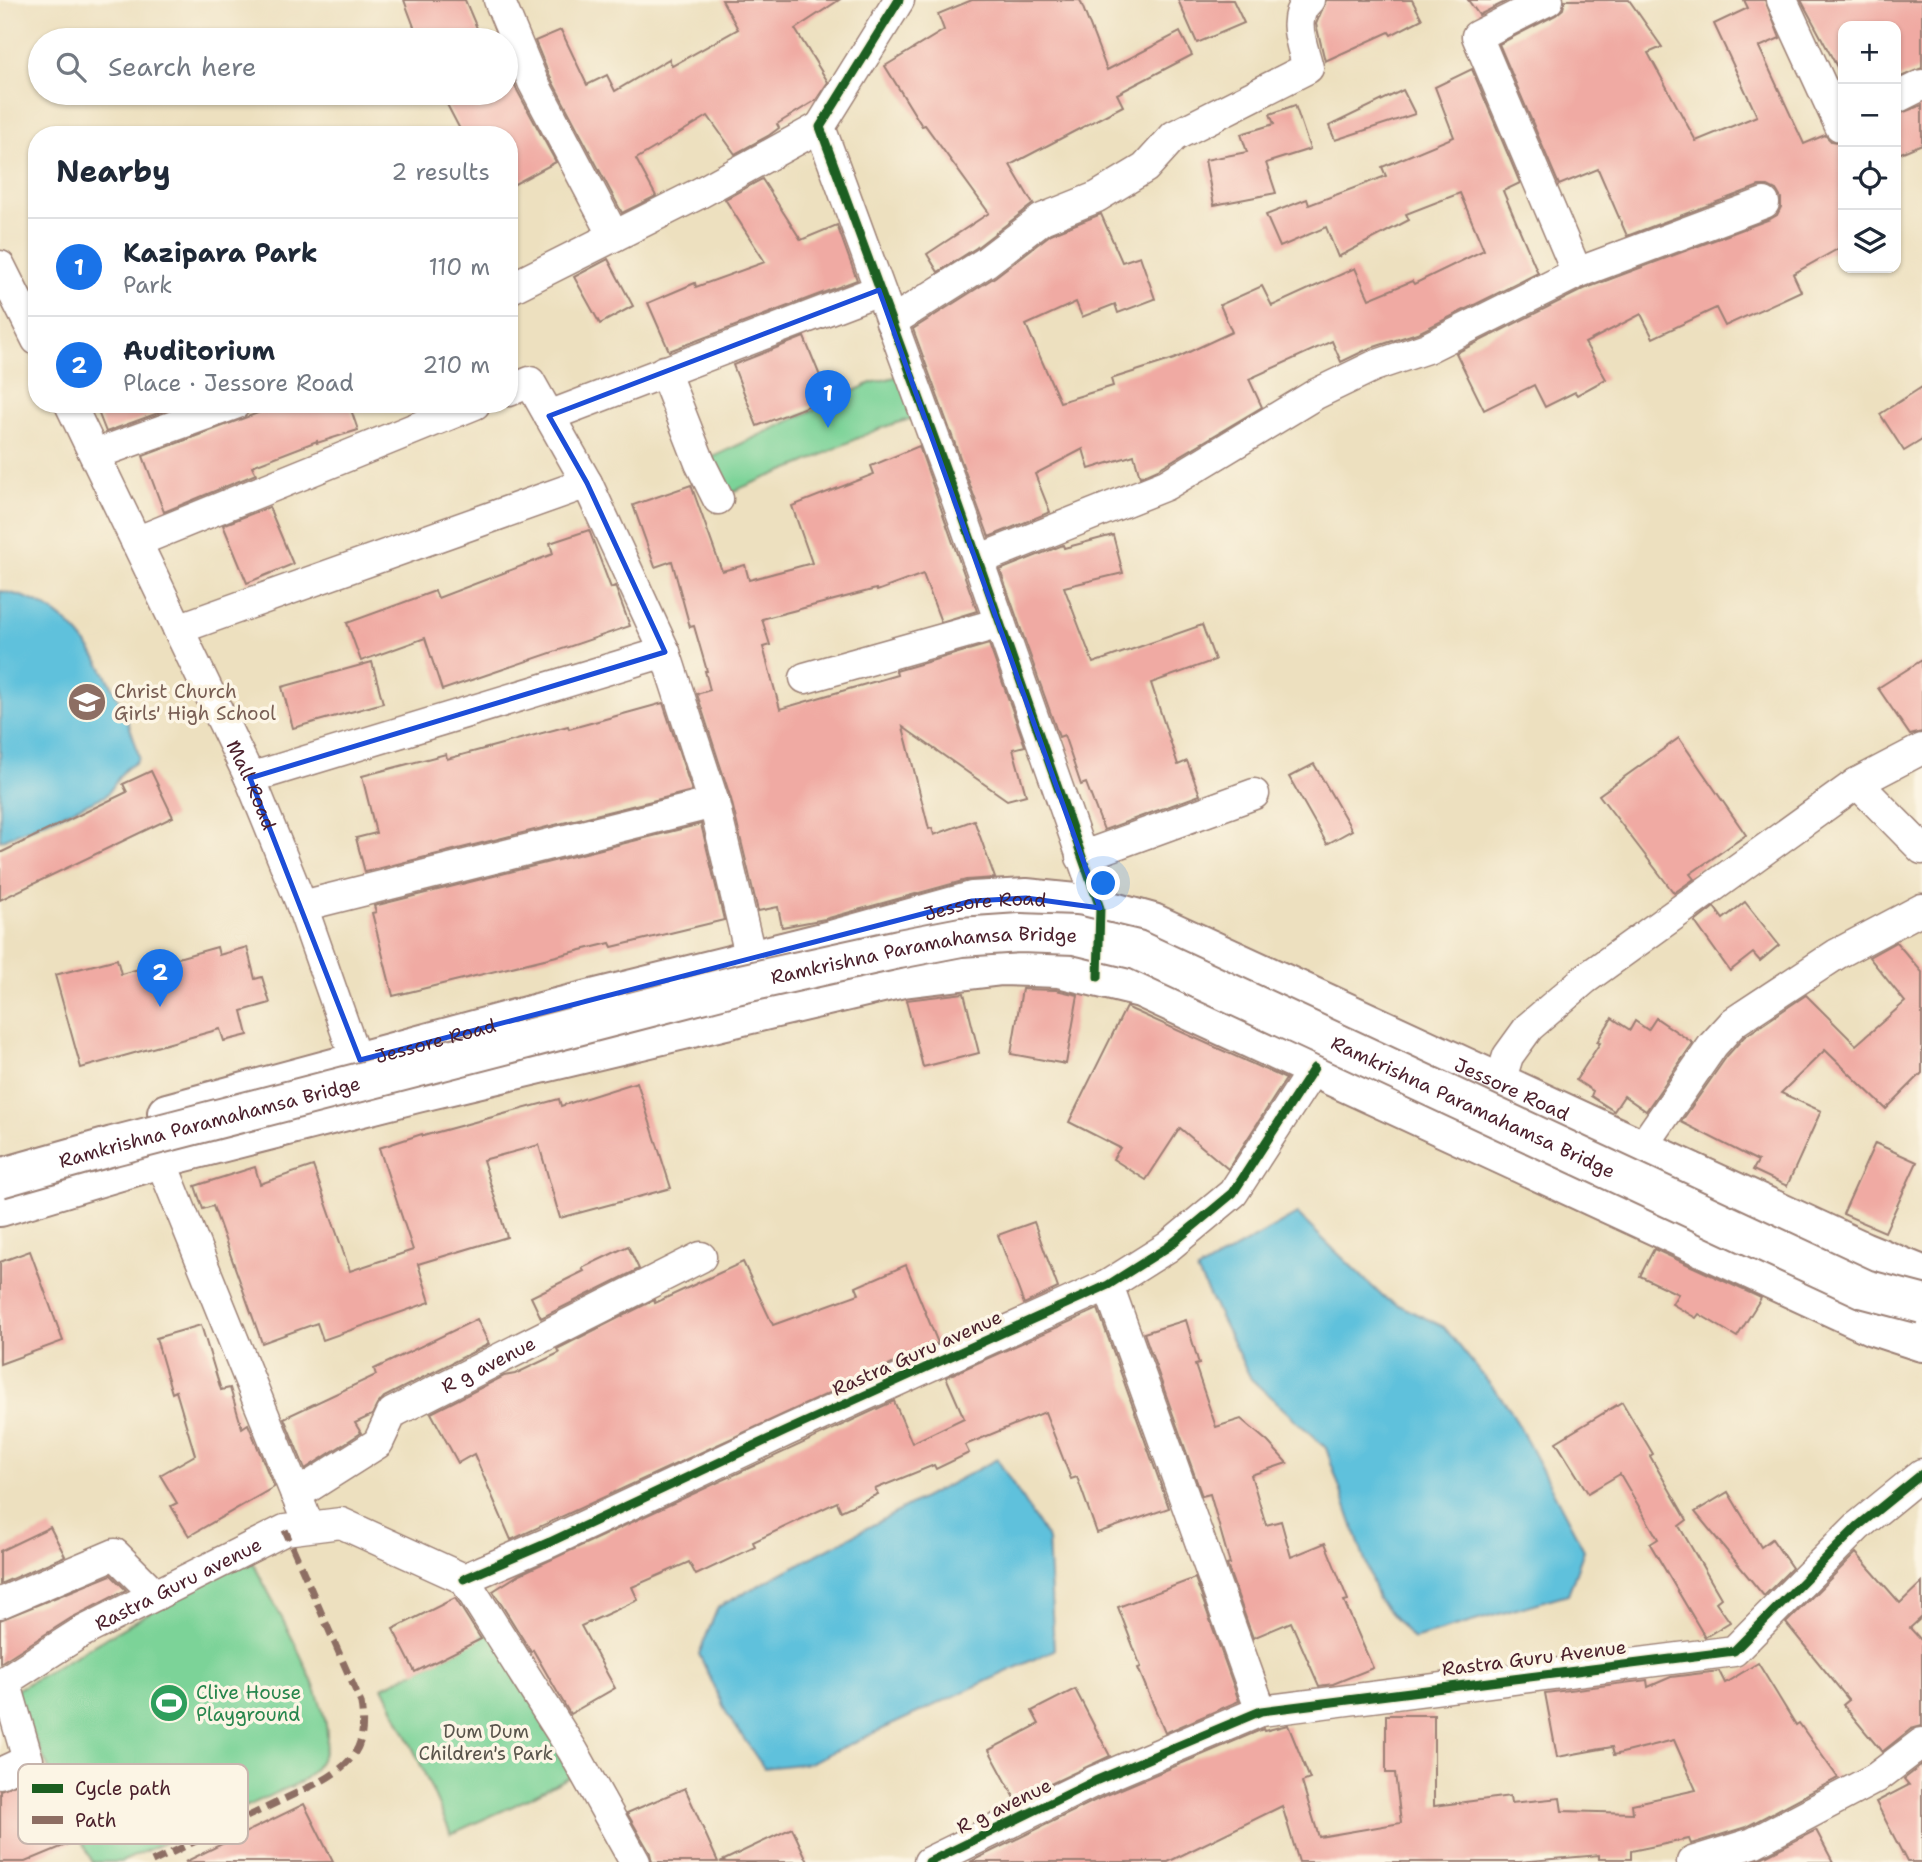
<!DOCTYPE html>
<html lang="en">
<head>
<meta charset="utf-8">
<style>
	:root { --surface:#fff; --page:#f6f6f7; --text:#1f2937; --muted:#747a83; --line:#e0e1e3; --accent:#1a73e8 }
	body { margin:0; font-family:"Shantell Sans",sans-serif; background:var(--page); color:var(--text) }
	.controls { position:absolute; right:21px; top:21px; display:grid; overflow:hidden; border-radius:14px; box-shadow:0 2px 5px #0004 }
	.controls button { width:63px; height:63px; display:grid; place-items:center; padding:0; border:0; border-bottom:2px solid var(--line); background:var(--surface); color:var(--text); font:35px sans-serif }
	.you { position:absolute; left:1104px; top:884px; width:24px; height:24px; margin:-18px; border:5px solid #fff; border-radius:50%; background:#1a73e8; box-shadow:0 0 0 10px #1a73e833 }
	.badge { display:grid; place-items:center; width:46px; height:46px; border-radius:50%; background:var(--accent); color:#fff; font-size:23px; font-weight:700 }
	.pin { position:absolute; translate:-50% -58px; filter:drop-shadow(0 2px 4px #0008) }
	.pin::after { content:''; position:absolute; top:37px; width:24px; height:21px; background:inherit; clip-path:polygon(0 0,100% 0,50% 100%) }
	.list { margin:0; padding:0; list-style:none }
	h2 { display:flex; justify-content:space-between; align-items:center; height:91px; margin:0; padding:0 28px; font-size:30px }
	h2 small { font-size:23px; font-weight:400; color:var(--muted) }
	.list li { display:grid; grid-template-columns:46px 1fr auto; gap:21px; align-items:center; box-sizing:border-box; height:98px; padding:0 28px; border-top:2px solid var(--line) }
	.list b { display:block; font-size:26px; white-space:nowrap }
	.list p { margin:0; font-size:23px; white-space:nowrap; color:var(--muted) }
	.list em { font-size:23px; font-style:normal; color:var(--muted) }
	.icon { flex:none; width:38px; height:38px; fill:none; stroke:currentColor; stroke-width:2; stroke-linecap:round; stroke-linejoin:round }
	.map { position:relative; flex:none; width:1922px; height:1862px; overflow:hidden }
	.search { position:absolute; background:var(--surface); box-shadow:0 2px 5px #0004; left:28px; top:28px; width:490px; height:77px; display:flex; align-items:center; gap:18px; box-sizing:border-box; padding:0 24px; border-radius:38px; color:var(--muted); font-size:26px }
	.panel { position:absolute; background:var(--surface); box-shadow:0 2px 5px #0004; left:28px; top:126px; width:490px; height:287px; border-radius:28px }
	.map>svg:first-child { display:block }
</style>
</head>
<body>
<div class="map">
<svg width="1922" height="1862" viewBox="0 0 1922 1862">
	<rect width="100%" height="100%" fill="#fcf5e5"/>
	<filter id="ink" filterUnits="userSpaceOnUse"><feTurbulence type="fractalNoise" baseFrequency=".0143" numOctaves="2"/><feDisplacementMap in="SourceGraphic" scale="14" xChannelSelector="R" yChannelSelector="G"/><feConvolveMatrix kernelMatrix="1 2 1 2 8 2 1 2 1" color-interpolation-filters="sRGB"/></filter>
	<filter id="wash" filterUnits="userSpaceOnUse"><feTurbulence type="fractalNoise" baseFrequency=".00686" numOctaves="4" result="noise"/><feDisplacementMap in="SourceGraphic" scale="28" xChannelSelector="R" yChannelSelector="G"/><feGaussianBlur stdDeviation="1.57" result="paint"/><feColorMatrix in="noise" values="0 0 0 0 0 0 0 0 0 0 0 0 0 0 0 0 0 1.4 0 .05"/><feComposite in="paint" operator="in"/></filter>
	<g filter="url(#wash)">
		<rect width="100%" height="100%" fill="#ede0bf"/>
		<g fill="#7cd398" stroke="#637962" stroke-width="2">
			<path d="M903,368L916,418C876,426 841,447 804,463C775,475 746,484 718,499L700,463L871,383L895,377Z"/>
			<path d="M249,1555C269,1596 328,1695 327,1737C326,1758 316,1769 301,1782L121,1862H92L13,1692Z"/>
			<path d="M495,1628L583,1770L515,1805L451,1834L419,1761L383,1687L460,1649Z"/>
		</g>
		<g fill="#5ec1dc" stroke="#547084" stroke-width="2">
			<path d="M0,591C62,601 92,644 117,696C126,716 135,737 139,758C135,765 132,764 126,769C118,775 115,787 105,796L0,841Z"/>
			<path d="M1297,1214L1384,1298L1444,1327L1510,1409L1584,1550L1568,1594L1413,1639L1378,1599L1326,1448L1251,1379L1197,1271Z"/>
			<path d="M997,1459L1048,1540L1054,1650L809,1763L764,1768L727,1714L699,1654L718,1607Z"/>
		</g>
		<g id="blocks">
			<g fill="#f0aaa3">
				<path d="M404,0H465L482,40H419Z"/>
				<path d="M722,0H839L795,29L828,82L816,100L777,124L779,128L768,136L735,154L708,116L636,159L656,196L622,213L549,75L535,41L561,30L587,85L607,75L615,91L669,59L672,66L738,29Z"/>
				<path d="M972,0H1080L1107,70L1180,32L1192,55L1117,94L1123,106L1010,165L1033,204L976,248L938,272L927,254L989,213L925,125L922,126L885,66L944,30L938,14Z"/>
				<path d="M1178,0H1233L1244,23L1197,43Z"/>
				<path d="M1326,0H1412L1422,19L1391,35L1389,32L1325,61L1316,24Z"/>
				<path d="M1468,0H1509L1479,15Z"/>
				<path d="M1565,0H1629L1662,47L1648,53L1696,141L1757,116L1714,24L1748,8L1744,0H1765L1780,38L1759,47L1804,144L1825,135L1831,141L1843,143V246L1793,274L1801,291L1725,326L1716,308L1653,338L1641,314L1585,343L1606,379L1577,395L1575,392L1545,407L1534,385L1484,410L1456,353L1584,289L1770,219L1777,215L1781,207V198L1776,190L1768,186H1759L1627,236L1598,169L1559,185L1499,44L1556,15L1563,9Z"/>
				<path d="M1801,0H1922V68L1896,79V26H1843V78Z"/>
				<path d="M506,62L517,90L556,162L509,187V135H463L441,93H506Z"/>
				<path d="M1472,69L1520,183L1503,191L1538,273L1420,332L1368,349L1341,362L1332,341L1249,379L1262,407L1158,469L1140,477L1134,455L1089,469L1083,449L1035,474L1050,512L989,537L913,329L995,277L1051,234L1101,214L1122,262L1140,256L1155,299L1118,313L1115,304L1082,317L1076,302L1026,325L1060,402L1113,386L1111,379L1174,359L1232,332L1220,305L1262,286L1272,306L1355,268L1369,299L1412,281L1414,284L1484,250L1460,193L1406,214L1409,220L1338,257L1326,227L1280,247L1266,215L1307,199L1309,205L1386,176L1382,167L1454,137L1435,87Z"/>
				<path d="M1403,90L1415,114L1335,140L1329,126Z"/>
				<path d="M1295,105L1310,149L1266,163L1276,193L1214,205L1205,160L1247,152L1241,134L1274,124L1270,114Z"/>
				<path d="M1922,105V144L1896,155V115Z"/>
				<path d="M762,179L801,240L837,225L857,280L669,351L648,303L695,283L696,287L765,262L725,199Z"/>
				<path d="M608,259L633,306L600,324L574,277Z"/>
				<path d="M804,337L829,398L757,426L733,365Z"/>
				<path d="M1922,387V440L1904,451L1880,414Z"/>
				<path d="M95,404H183L106,432Z"/>
				<path d="M282,404H349L358,430L317,443V441L252,466L256,474L164,512L143,456Z"/>
				<path d="M919,446L977,611L941,622L923,574L877,591L876,589L762,619L770,645L763,647L780,709L897,675L896,671L989,644L1025,746L1013,749L1026,795L1007,800L903,727L929,829L932,828L934,835L974,820L995,878L966,880L825,919L782,927L778,907L758,911L731,799L697,694L710,690L705,671H707L694,626L690,627L672,561L655,567L633,505L691,485L722,571L745,565L749,580L812,563L792,506L874,474L871,466Z"/>
				<path d="M269,507L293,564L247,583L223,525Z"/>
				<path d="M589,530L611,588L615,586L630,626L442,690L425,638L361,661L347,623L435,591L438,598L553,554L550,543Z"/>
				<path d="M1113,535L1123,573L1064,587L1093,663L1202,625L1215,660L1151,683L1178,765L1187,761L1200,795L1104,830L1086,783L1081,785L1064,735L1059,737L1000,570L1063,545L1064,548Z"/>
				<path d="M1922,660V732L1910,735L1878,688Z"/>
				<path d="M372,662L383,703L293,728L282,687Z"/>
				<path d="M663,703L692,791L365,872L356,838L376,833L362,776L446,754L447,759L568,726L569,729Z"/>
				<path d="M1679,738L1746,835L1690,874L1694,879L1674,893L1599,795Z"/>
				<path d="M1314,764L1352,830L1327,844L1289,777Z"/>
				<path d="M151,771L173,817L0,900V853L127,792L123,784Z"/>
				<path d="M701,824L724,920L612,947L610,943L393,996L372,913L376,912L374,906Z"/>
				<path d="M1745,902L1779,945L1760,961L1753,953L1730,971L1695,922L1714,907L1723,919Z"/>
				<path d="M1896,942L1922,972V1073L1886,1109L1825,1050L1781,1093L1821,1111L1787,1186L1753,1170L1758,1161L1681,1122L1727,1056L1744,1037L1806,995L1856,1045L1905,1002L1869,957Z"/>
				<path d="M217,947L219,955L247,947L255,979L262,977L270,1003L242,1011L248,1035L224,1041L220,1029L81,1068L55,975L117,959L121,974Z"/>
				<path d="M1022,989L1056,990L1078,995L1066,1064L1011,1054Z"/>
				<path d="M964,993L979,1053L923,1067L906,1000Z"/>
				<path d="M1126,1007L1286,1079L1228,1169L1180,1128L1146,1180L1113,1159L1120,1148L1069,1122Z"/>
				<path d="M1612,1018L1630,1030L1635,1021L1648,1030L1656,1018L1693,1043L1646,1111L1624,1096L1614,1111L1591,1096L1593,1091L1576,1080L1600,1043L1597,1042Z"/>
				<path d="M637,1082L671,1188L560,1218L539,1145L483,1160L507,1237L418,1264L430,1302L323,1340L317,1323L262,1343L213,1206L203,1209L195,1186L255,1167L260,1184L313,1166L350,1271L413,1250L379,1148L422,1134L423,1136L559,1099L561,1106Z"/>
				<path d="M1875,1143L1917,1162L1885,1232L1843,1214Z"/>
				<path d="M1034,1222L1058,1288L1024,1304L998,1235Z"/>
				<path d="M628,1246L639,1269L541,1318L531,1297L584,1271L582,1268Z"/>
				<path d="M1654,1249L1761,1298L1737,1337L1699,1314L1696,1318L1672,1304L1678,1294L1640,1276Z"/>
				<path d="M30,1251L63,1341L0,1364V1262Z"/>
				<path d="M743,1262L773,1325L859,1294L856,1287L906,1265L938,1343L511,1540L474,1454L458,1463L431,1413L504,1376L515,1374L559,1353L557,1349L654,1300L655,1303Z"/>
				<path d="M1098,1309L1169,1508L1097,1533L1077,1477L1071,1479L1045,1412L965,1445L969,1453L936,1469L934,1465L875,1489L878,1494L841,1511L837,1502L753,1542L755,1547L696,1575L689,1562L632,1587L638,1600L581,1626L615,1688L570,1714L533,1650L531,1652L493,1591L520,1574L894,1401L912,1443L964,1418L946,1377Z"/>
				<path d="M477,1319L489,1344L384,1397L377,1405L372,1415L355,1423L361,1433L305,1469L284,1418L376,1375L374,1369Z"/>
				<path d="M1186,1320L1199,1364L1195,1365L1216,1427L1241,1419L1268,1442L1287,1463L1251,1475L1266,1525L1281,1521L1291,1557L1325,1543L1348,1600L1344,1601L1373,1668L1333,1684L1319,1686L1291,1622L1253,1638L1227,1565L1230,1564L1210,1494L1202,1496L1144,1333Z"/>
				<path d="M201,1325L221,1390L230,1388L242,1428L248,1424L251,1431L274,1487L189,1536L171,1506L177,1503L160,1475L195,1455L176,1391L172,1393L156,1338Z"/>
				<path d="M1622,1402L1653,1454L1650,1456L1687,1520L1679,1526L1721,1598L1716,1602L1730,1622L1705,1637L1650,1544L1658,1539L1620,1474L1588,1493L1556,1442Z"/>
				<path d="M1728,1492L1761,1547L1772,1539L1792,1568L1764,1596L1695,1512Z"/>
				<path d="M50,1527L65,1556L0,1584V1551Z"/>
				<path d="M1856,1553L1900,1603L1922,1582V1617L1910,1628L1922,1641V1726L1911,1729L1882,1752L1843,1705L1849,1700L1786,1623Z"/>
				<path d="M111,1575L126,1590L71,1618L0,1663V1620Z"/>
				<path d="M1195,1578L1239,1701L1165,1733L1138,1668L1141,1667L1118,1607Z"/>
				<path d="M455,1598L481,1639L415,1672L393,1629Z"/>
				<path d="M1758,1663L1796,1725L1799,1723L1838,1778L1746,1827L1691,1844L1689,1839L1631,1851V1859H1599V1855L1519,1862H1299L1282,1806L1168,1862H970L1102,1797L1263,1729L1264,1731L1288,1725L1310,1779L1302,1782L1319,1837L1401,1823L1395,1773H1386V1715H1434V1806L1510,1796L1511,1803L1560,1798L1562,1811L1633,1813L1632,1804L1696,1790L1674,1740L1614,1755L1612,1747L1557,1757L1545,1693L1647,1680L1648,1687L1671,1677L1719,1671L1725,1683Z"/>
				<path d="M1075,1689L1110,1756L1016,1800L989,1750L1039,1724L1032,1711Z"/>
				<path d="M1922,1765V1862H1907L1876,1802L1909,1785L1904,1779Z"/>
				<path d="M28,1779L32,1789L53,1781L78,1840L25,1862H0V1790Z"/>
				<path d="M685,1788L718,1862H652L650,1853L627,1813Z"/>
				<path d="M304,1804L333,1862H185Z"/>
				<path d="M792,1828L808,1862H720Z"/>
				<path d="M1816,1830L1833,1862H1751L1761,1858Z"/>
			</g>
		</g>
	</g>
	<g filter="url(#ink)">
		<use href="#blocks" fill-opacity="0" stroke="#9c8075" stroke-width="2"/>
		<g fill="none" stroke-linecap="round" stroke-linejoin="round">
			<g stroke="#9c8075" stroke-width="33">
				<g id="minor">
					<path d="M499,0L533,82L614,236"/>
					<path d="M899,0L820,127L957,500L1100,908L1099,926"/>
					<path d="M1782,0L1840,126L1843,124"/>
					<path d="M1896,98L1922,85"/>
					<path d="M0,266L37,340"/>
					<path d="M1577,273L1764,203"/>
					<path d="M509,289L698,194L820,127"/>
					<path d="M891,322L986,262L1042,219L1097,197L1145,168L1174,136L1308,68C1303,46 1289,18 1309,0"/>
					<path d="M664,371L700,463L718,499"/>
					<path d="M509,391L530,382L587,483"/>
					<path id="s1" d="M70,404L250,778L302,906L354,1054L360,1060"/>
					<path d="M549,416L879,290"/>
					<path d="M96,454L235,404"/>
					<path d="M136,542L475,404"/>
					<path d="M978,560L1166,485L1316,394L1374,366L1427,348L1577,273L1477,36L1548,0"/>
					<path d="M178,629L587,483L665,652L714,803L751,959"/>
					<path d="M805,678L1000,623"/>
					<path d="M250,778L665,652"/>
					<path d="M1857,783L1922,849"/>
					<path d="M1081,857L1254,794"/>
					<path d="M302,906L714,803"/>
					<path d="M1499,1085L1508,1056L1529,1027L1585,979L1857,783L1922,749"/>
					<path d="M1641,1149L1713,1045L1734,1022L1837,954L1922,909"/>
					<path d="M160,1159L304,1514"/>
					<path d="M1108,1285L1261,1711"/>
					<path id="s2" d="M296,1495L378,1443L392,1413L701,1257"/>
					<path d="M464,1579L550,1542L786,1431L1108,1285L1168,1247L1233,1193L1314,1068"/>
					<path d="M0,1603L115,1554L156,1595"/>
					<path id="s3" d="M0,1773L28,1760L5,1681L80,1633L285,1530L341,1523L464,1579L573,1751L635,1862"/>
					<path d="M929,1862L1095,1781L1261,1711L1734,1651L1858,1526L1922,1474"/>
					<path d="M1692,1862L1753,1843L1876,1778L1922,1743"/>
				</g>
			</g>
			<g stroke="#9c8075" stroke-width="42">
				<g id="major">
					<path id="s4" d="M167,1113L556,1008L831,940L972,901L1026,898L1085,904L1153,923L1863,1251L1922,1275"/>
					<path d="M0,1207L177,1154L417,1093L903,978L1002,966L1059,968L1141,988L1873,1326L1922,1342"/>
				</g>
			</g>
			<use href="#minor" stroke="#fff" stroke-width="30"/>
			<use href="#major" stroke="#fff" stroke-width="38"/>
			<g stroke="#9c8075" stroke-width="42" stroke-linecap="butt">
				<g id="major-bridge">
					<path id="s5" d="M0,1178L113,1146L736,985L899,949L961,937L1020,933L1075,935L1137,950L1865,1289L1922,1304"/>
				</g>
			</g>
			<use href="#major-bridge" stroke="#fff" stroke-width="38"/>
			<path stroke="#8d6e63" stroke-width="7" stroke-dasharray="14 7" stroke-linecap="butt" d="M152,1862L322,1781C357,1760 367,1744 361,1703L285,1530"/>
			<g stroke="#fcf5e5" stroke-width="13">
				<g id="cycleway">
					<path d="M899,0L820,127L957,500L1100,908L1098,977"/>
					<path d="M464,1579L550,1542L786,1431L1108,1285L1168,1247L1233,1193L1314,1068"/>
					<path d="M929,1862L1095,1781L1261,1711L1734,1651L1858,1526L1922,1474"/>
				</g>
			</g>
			<use href="#cycleway" stroke="#1b5e20" stroke-width="9"/>
		</g>
	</g>
	<path fill="none" stroke="#1d4ed8" stroke-width="5" stroke-linejoin="round" d="M879,290L1100,908L1026,898L972,901L360,1060L250,778L665,652L587,483L549,416Z"/>
	<defs>
		<g id="school-disc" transform="scale(2.0125)"><circle r="9.5" fill="#8d6e63" stroke="#fcf5e5"/><path d="M0-5L7-2L0 1L-7-2ZM-4 1L0 2.5L4 1V4Q0 6-4 4Z" fill="#fff"/></g>
		<g id="stadium-disc" transform="scale(2.0125)"><circle r="9.5" fill="#2e9e5b" stroke="#fcf5e5"/><path d="M0-5a6.5 5 0 1 0 0 10a6.5 5 0 1 0 0-10ZM-3.5-1.8h7v3.6h-7Z" fill="#fff"/></g>
	</defs>
	<g fill-rule="evenodd">
		<use href="#school-disc" x="87" y="702"/>
		<use href="#stadium-disc" x="169" y="1703"/>
	</g>
	<g text-anchor="middle" dominant-baseline="central" stroke-width="7" stroke-linejoin="round" paint-order="stroke">
		<g font-size="19" fill="#785e54" stroke="#fcf5e5" text-anchor="start">
			<text x="114" y="691">Christ Church<tspan x="114" dy="22">Girls' High School</tspan></text>
		</g>
		<g font-size="19" fill="#4a1f2b" stroke="#fcf5e5">
			<text stroke="none"><textPath href="#s1" startOffset="422">Mall Road</textPath></text>
			<text stroke="none"><textPath href="#s4" startOffset="845">Jessore Road</textPath></text>
			<text stroke="none"><textPath href="#s5" startOffset="952">Ramkrishna Paramahamsa Bridge</textPath></text>
			<text stroke="none"><textPath href="#s4" startOffset="278">Jessore Road</textPath></text>
			<text stroke="none"><textPath href="#s4" startOffset="1412">Jessore Road</textPath></text>
			<text stroke="none"><textPath href="#s5" startOffset="1540">Ramkrishna Paramahamsa Bridge</textPath></text>
			<text stroke="none"><textPath href="#s5" startOffset="217">Ramkrishna Paramahamsa Bridge</textPath></text>
			<text transform="translate(917 1353) rotate(-24)">Rastra Guru avenue</text>
			<text stroke="none"><textPath href="#s2" startOffset="238">R g avenue</textPath></text>
			<text stroke="none"><textPath href="#s3" startOffset="312">Rastra Guru avenue</textPath></text>
			<text transform="translate(1534 1658) rotate(-7)">Rastra Guru Avenue</text>
			<text transform="translate(1004 1806) rotate(-26)">R g avenue</text>
		</g>
		<g font-size="19" fill="#27864d" stroke="#fcf5e5" text-anchor="start">
			<text x="196" y="1692">Clive House<tspan x="196" dy="22">Playground</tspan></text>
		</g>
		<g font-size="19" fill="#59554c" stroke="#fcf5e5">
			<text x="486" y="1731">Dum Dum<tspan x="486" dy="22">Children's Park</tspan></text>
		</g>
	</g>
	<rect x="18" y="1764" width="230" height="80" rx="10" fill="#fcf5e5" stroke="#c7b5ad" stroke-width="2"/>
	<rect x="32" y="1784" width="31" height="9" fill="#1b5e20"/>
	<rect x="32" y="1816" width="31" height="8" fill="#8d6e63"/>
	<g font-size="19" fill="#4a1f2b">
		<text x="75" y="1795">Cycle path</text>
		<text x="75" y="1827">Path</text>
	</g>
</svg>
<div class="controls">
<button>+</button>
<button>−</button>
<button><svg class="icon" aria-label="locate" viewBox="0 0 24 24"><circle cx="12" cy="12" r="6"/><path d="M12 2v4M12 18v4M2 12h4M18 12h4"/></svg></button>
<button><svg class="icon" aria-label="layers" viewBox="0 0 24 24"><path d="M12 4l9 5-9 5-9-5zM3 14l9 5 9-5"/></svg></button>
</div>
<div class="you"></div>
<div class="pin badge" style="left:828px;top:428px">1</div>
<div class="pin badge" style="left:160px;top:1007px">2</div>
<div class="search"><svg class="icon" aria-label="search" viewBox="0 0 24 24"><circle cx="10" cy="10" r="6"/><path d="M15 15l6 6"/></svg>Search here</div>
<section class="panel">
<h2>Nearby<small>2 results</small></h2>
<ul class="list">
<li><span class="badge">1</span><div><b>Kazipara Park</b><p>Park</p></div><em>110 m</em></li>
<li><span class="badge">2</span><div><b>Auditorium</b><p>Place · Jessore Road</p></div><em>210 m</em></li>
</ul>
</section>
</div>
</body>
</html>
